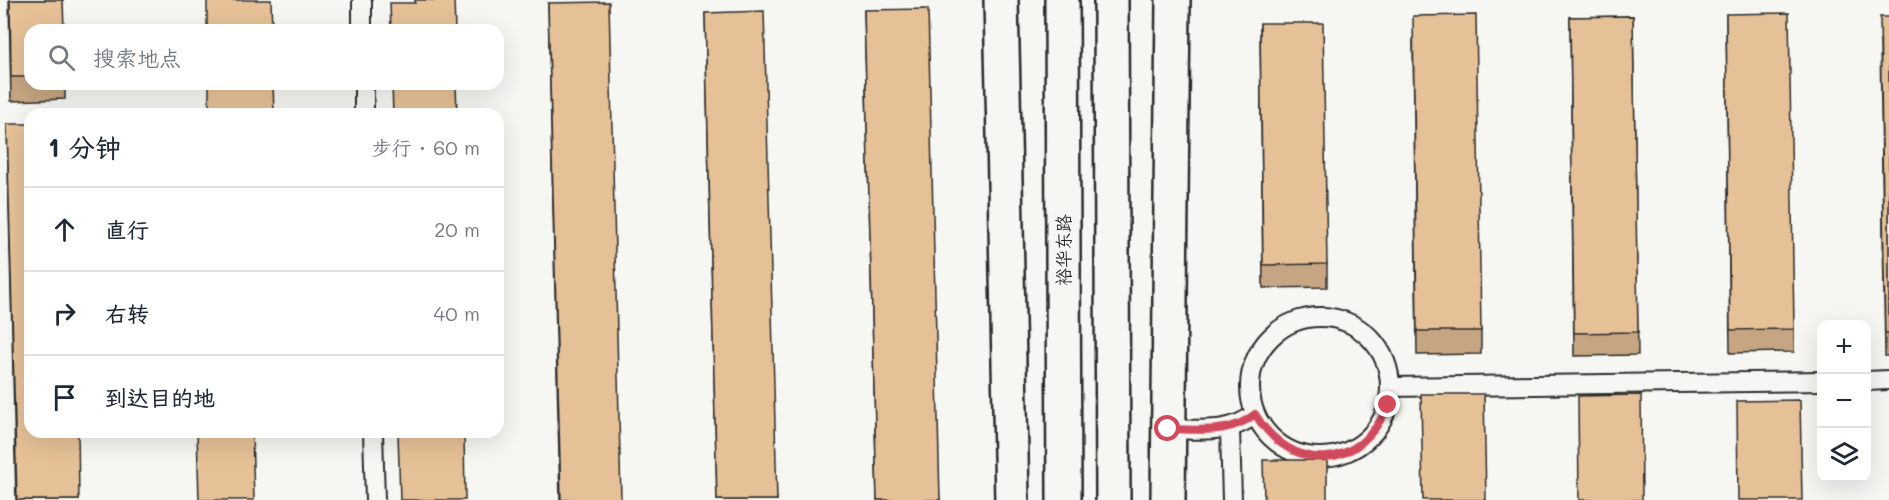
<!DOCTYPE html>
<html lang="zh">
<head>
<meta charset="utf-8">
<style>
	:root { --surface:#fff; --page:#f2f2f3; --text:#1f2937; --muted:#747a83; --line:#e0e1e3 }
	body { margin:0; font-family:Mali,"LXGW WenKai TC",sans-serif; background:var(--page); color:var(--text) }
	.controls { position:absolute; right:18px; bottom:18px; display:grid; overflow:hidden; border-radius:12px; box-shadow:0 6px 24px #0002 }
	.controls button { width:54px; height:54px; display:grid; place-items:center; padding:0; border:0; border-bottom:2px solid var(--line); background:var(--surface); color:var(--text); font:30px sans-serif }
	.stop { position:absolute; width:18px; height:18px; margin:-14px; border:4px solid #d1495b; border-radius:50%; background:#fff }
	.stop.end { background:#d1495b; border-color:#fff; box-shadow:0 2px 6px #0008 }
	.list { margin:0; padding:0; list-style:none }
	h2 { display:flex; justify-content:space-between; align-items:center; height:78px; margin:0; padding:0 24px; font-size:26px }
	h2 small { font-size:20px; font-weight:400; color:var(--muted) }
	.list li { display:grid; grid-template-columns:39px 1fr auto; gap:18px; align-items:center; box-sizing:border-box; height:84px; padding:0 24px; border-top:2px solid var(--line) }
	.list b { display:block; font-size:22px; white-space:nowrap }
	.list em { font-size:20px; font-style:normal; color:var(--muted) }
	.icon { flex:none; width:33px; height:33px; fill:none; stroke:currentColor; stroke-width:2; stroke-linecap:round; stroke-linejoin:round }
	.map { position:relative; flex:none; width:1889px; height:500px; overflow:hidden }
	.search { position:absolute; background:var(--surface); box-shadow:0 6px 24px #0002; left:24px; top:24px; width:480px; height:66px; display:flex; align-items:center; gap:15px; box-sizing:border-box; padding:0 21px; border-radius:18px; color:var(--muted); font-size:22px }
	.panel { position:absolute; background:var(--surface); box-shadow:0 6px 24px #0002; left:24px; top:108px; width:480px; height:330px; border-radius:18px }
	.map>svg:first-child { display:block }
</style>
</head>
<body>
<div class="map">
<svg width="1889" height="500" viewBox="0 0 1889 500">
	<rect width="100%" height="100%" fill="#f6f6f2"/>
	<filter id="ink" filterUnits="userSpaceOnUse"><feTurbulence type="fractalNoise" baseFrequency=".0167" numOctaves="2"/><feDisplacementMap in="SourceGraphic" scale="12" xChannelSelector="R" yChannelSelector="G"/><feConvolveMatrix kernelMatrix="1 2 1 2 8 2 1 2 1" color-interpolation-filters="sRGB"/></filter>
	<g filter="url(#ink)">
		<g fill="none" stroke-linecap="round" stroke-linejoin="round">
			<g stroke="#2b2b2b" stroke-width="22">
				<g id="service">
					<path d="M362,2V30"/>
					<path d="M364,84V114"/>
					<circle cx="1320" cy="387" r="70"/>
					<path d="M1866,381L1889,380"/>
					<path d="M1391,387L1822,381"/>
					<path d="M1168,429C1199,429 1230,435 1255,414"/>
					<path d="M1230,429L1232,500"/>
					<path d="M373,432L375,500"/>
				</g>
			</g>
			<g stroke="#2b2b2b" stroke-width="38">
				<g id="minor">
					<path d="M1001,0L1012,500"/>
					<path d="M1168,500L1173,0"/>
				</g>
			</g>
			<g stroke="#2b2b2b" stroke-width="38">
				<g id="secondary">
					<path d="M1062,0L1064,500"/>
					<path d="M1111,0L1113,500"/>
				</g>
			</g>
			<use href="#service" stroke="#f6f6f2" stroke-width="18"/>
			<use href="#minor" stroke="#f6f6f2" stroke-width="33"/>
			<use href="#secondary" stroke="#f6f6f2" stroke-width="33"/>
		</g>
		<g fill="#c6a682" stroke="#2b2b2b" stroke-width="1.5">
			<path d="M9,0H63L30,30V84H65V99L11,101Z"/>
			<path d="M548,3L621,500H560Z"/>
			<path d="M864,10L940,500H877Z"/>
			<path d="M705,13L777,500H717Z"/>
			<path d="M1726,14L1794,329V352L1730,353Z"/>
			<path d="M1633,16L1638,355L1574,356L1570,17Z"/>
			<path d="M1889,17V356H1885L1880,41Z"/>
			<path d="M1260,23L1327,264V287L1263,288Z"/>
			<path d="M1413,40L1481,331V354L1417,355Z"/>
			<path d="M7,124L79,500H16Z"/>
		</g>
		<g fill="#e6c197" stroke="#2b2b2b" stroke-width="1.5">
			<path d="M10,0H63L64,30H30V77H11Z"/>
			<path d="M207,0H271L272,30H207Z"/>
			<path d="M415,0H454L455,30H391L390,3H415Z"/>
			<path d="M609,2L621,500H561L548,3Z"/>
			<path d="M928,9L940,500H877L864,10Z"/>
			<path d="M764,11L777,500H717L705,13Z"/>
			<path d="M1789,13L1794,329L1730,330L1726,14Z"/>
			<path d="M1476,15L1481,331H1417L1413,16Z"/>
			<path d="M1633,16L1638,332L1574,333L1570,17Z"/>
			<path d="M1880,17H1889V333H1885Z"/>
			<path d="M1260,23H1323L1327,264L1263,265Z"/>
			<path d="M209,84H273L274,114H209Z"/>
			<path d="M392,84H456L457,114H393Z"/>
			<path d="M7,124H30V432H78L79,500H17Z"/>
			<path d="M1421,394H1484L1486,500H1423Z"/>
			<path d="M1641,395L1642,500H1579L1578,396Z"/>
			<path d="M1800,400L1802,500H1738L1737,401Z"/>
			<path d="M197,432H252L254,500H199Z"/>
			<path d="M398,432H464L465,500H400Z"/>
			<path d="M1263,460H1327V500H1264Z"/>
		</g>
	</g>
	<g fill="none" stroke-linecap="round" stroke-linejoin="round" filter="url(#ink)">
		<path stroke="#d1495b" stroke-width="8" d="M1168,429C1199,429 1230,435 1255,414C1292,475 1361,471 1388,405"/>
	</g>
	<g text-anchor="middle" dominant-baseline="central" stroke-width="5" stroke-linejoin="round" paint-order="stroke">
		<g font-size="18" fill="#2b2b2b" stroke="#f6f6f2">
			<text transform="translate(1063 250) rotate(-90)">裕华东路</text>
		</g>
	</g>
</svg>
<div class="controls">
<button>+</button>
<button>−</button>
<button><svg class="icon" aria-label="layers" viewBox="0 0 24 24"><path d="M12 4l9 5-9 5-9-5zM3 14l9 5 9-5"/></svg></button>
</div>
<div class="stop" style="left:1168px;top:429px"></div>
<div class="stop end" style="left:1388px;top:405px"></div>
<div class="search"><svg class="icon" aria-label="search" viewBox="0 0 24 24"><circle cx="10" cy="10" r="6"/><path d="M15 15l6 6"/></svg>搜索地点</div>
<section class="panel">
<h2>1 分钟<small>步行 · 60 m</small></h2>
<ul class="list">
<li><svg class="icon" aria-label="ahead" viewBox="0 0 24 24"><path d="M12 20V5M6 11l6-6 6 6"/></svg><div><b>直行</b></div><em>20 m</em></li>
<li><svg class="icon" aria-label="right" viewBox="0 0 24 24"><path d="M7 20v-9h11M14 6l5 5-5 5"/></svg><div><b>右转</b></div><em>40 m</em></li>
<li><svg class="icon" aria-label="arrive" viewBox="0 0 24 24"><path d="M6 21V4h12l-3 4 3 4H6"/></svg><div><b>到达目的地</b></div></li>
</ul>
</section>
</div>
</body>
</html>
